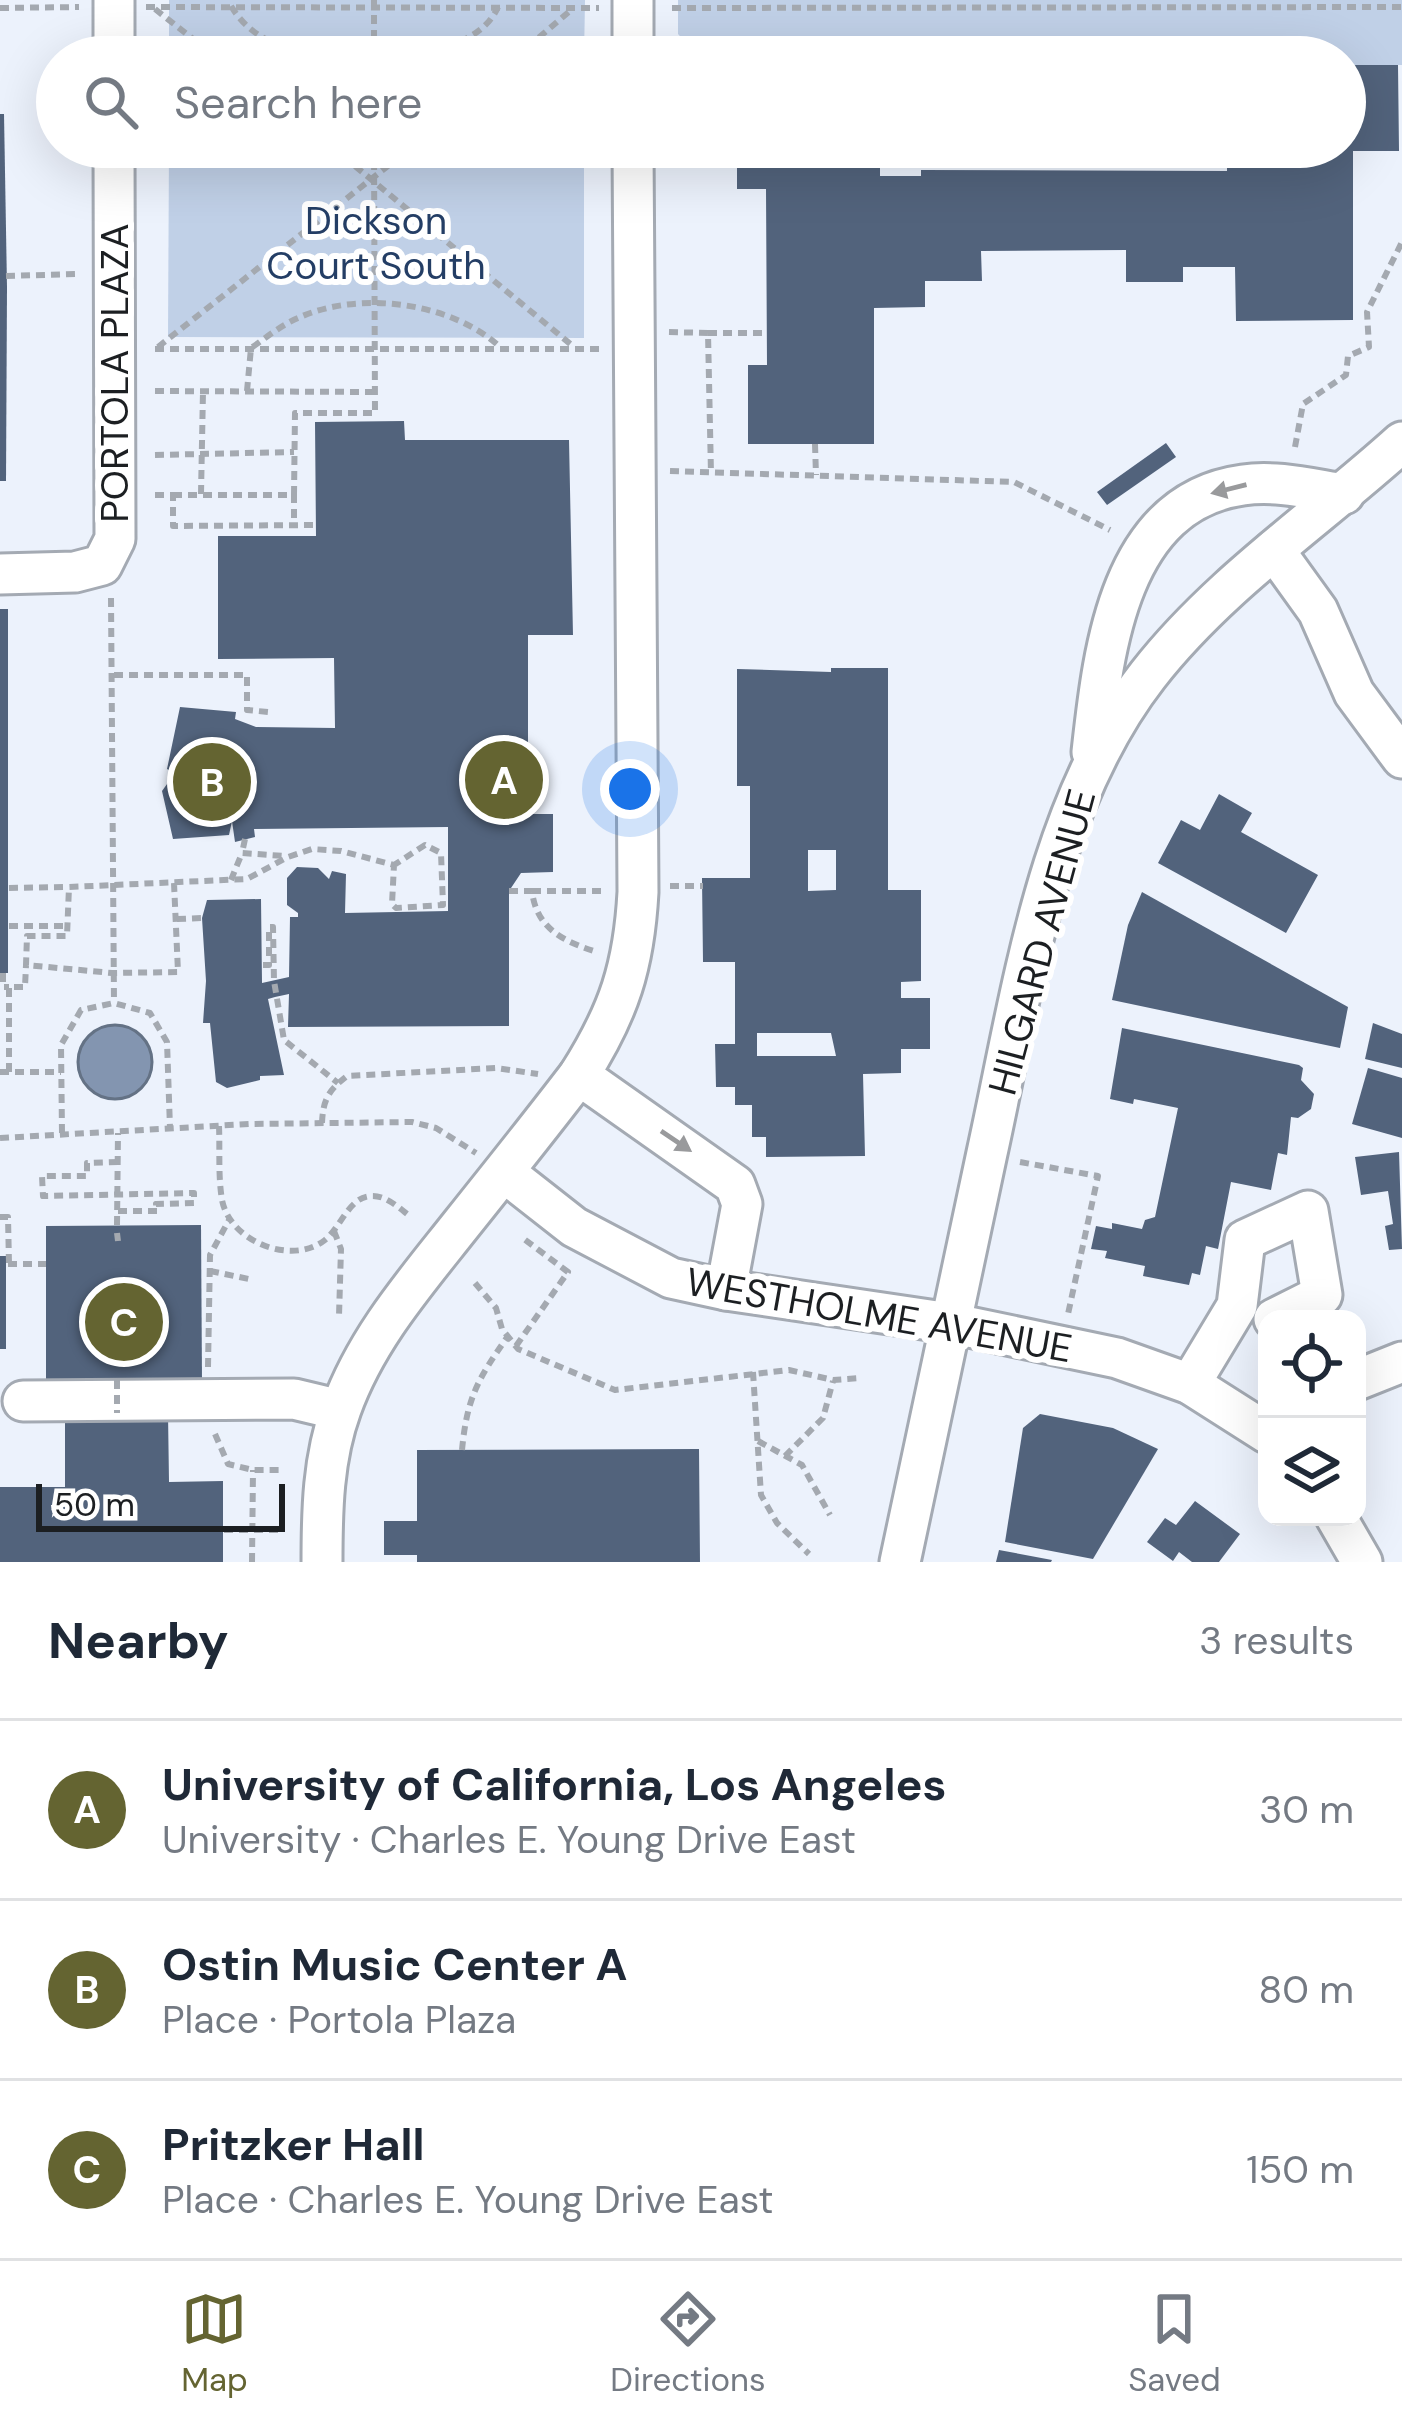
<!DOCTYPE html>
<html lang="en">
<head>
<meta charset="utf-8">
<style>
	:root { --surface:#fff; --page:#f2f2f3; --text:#1f2937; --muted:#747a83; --line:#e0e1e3; --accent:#646431 }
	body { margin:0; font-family:"DM Sans",sans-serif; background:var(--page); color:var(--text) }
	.controls { position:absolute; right:36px; bottom:36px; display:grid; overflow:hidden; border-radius:24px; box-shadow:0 12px 48px #0002 }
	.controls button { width:108px; height:108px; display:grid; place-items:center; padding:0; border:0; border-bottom:3px solid var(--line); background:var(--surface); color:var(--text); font:60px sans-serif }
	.scale { position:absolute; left:36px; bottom:30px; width:249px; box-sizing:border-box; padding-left:12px; border:6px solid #1c1f22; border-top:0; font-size:33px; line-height:42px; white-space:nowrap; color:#1c1f22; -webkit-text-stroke:9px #fff; paint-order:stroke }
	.you { position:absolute; left:630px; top:789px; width:42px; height:42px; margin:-30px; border:9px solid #fff; border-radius:50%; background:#1a73e8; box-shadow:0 0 0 18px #1a73e833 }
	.badge { display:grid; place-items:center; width:78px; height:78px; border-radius:50%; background:var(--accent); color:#fff; font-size:39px; font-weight:700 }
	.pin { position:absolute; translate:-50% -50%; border:6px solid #fff; box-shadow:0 3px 12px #0006 }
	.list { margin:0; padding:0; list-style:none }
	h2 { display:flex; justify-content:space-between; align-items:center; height:156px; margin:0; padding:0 48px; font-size:51px }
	h2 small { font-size:39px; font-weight:400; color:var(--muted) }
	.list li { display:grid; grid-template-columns:78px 1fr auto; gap:36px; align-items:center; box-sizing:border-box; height:180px; padding:0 48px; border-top:3px solid var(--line) }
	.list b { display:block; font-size:45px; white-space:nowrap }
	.list p { margin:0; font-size:39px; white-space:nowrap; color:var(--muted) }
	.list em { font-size:39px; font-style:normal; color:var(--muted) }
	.icon { flex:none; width:66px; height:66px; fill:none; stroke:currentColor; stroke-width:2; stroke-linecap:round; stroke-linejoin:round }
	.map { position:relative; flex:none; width:1402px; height:1562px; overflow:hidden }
	.search { position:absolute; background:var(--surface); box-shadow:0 12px 48px #0002; left:36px; right:36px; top:36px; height:132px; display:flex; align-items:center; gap:30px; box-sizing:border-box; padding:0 42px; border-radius:66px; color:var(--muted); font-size:45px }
	.sheet { height:696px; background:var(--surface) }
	nav { display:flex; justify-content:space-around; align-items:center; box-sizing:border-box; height:168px; border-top:3px solid var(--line); background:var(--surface); font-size:33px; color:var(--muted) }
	nav a { display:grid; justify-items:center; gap:6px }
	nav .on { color:var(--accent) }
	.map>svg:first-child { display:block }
</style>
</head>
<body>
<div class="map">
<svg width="1402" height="1562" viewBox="0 0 1402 1562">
	<rect width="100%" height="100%" fill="#ecf2fc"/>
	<g fill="#c0d0e7">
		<path d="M169,0H585L584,57H169Z"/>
		<path d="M678,0H1402V65H1345V57H699L678,34Z"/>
		<path d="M169,147H584V338L168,337Z"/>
	</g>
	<circle fill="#8395b0" stroke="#647285" stroke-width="3" cx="115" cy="1062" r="37"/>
	<g fill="#52637c" fill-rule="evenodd">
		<path d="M1345,65H1398L1399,151H1353V320L1236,321L1235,267H1183V282H1126V250L981,251L982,281H925V307L874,308V444H748V365H767L766,189H737V164H714V147H880V176H921V170L1227,171V151H1222V147H1345Z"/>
		<path d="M0,114H4L7,287L6,481H0Z"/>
		<path d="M404,421L405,440H569L573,635H528V759H514V814H553V872L521,873L509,891V1026L288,1027L289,994L275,997L268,999L284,1075L260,1076V1080L227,1088L216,1082L210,1023H203L206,981L202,918L207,900L261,899L262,983L289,977L290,917H298V913L287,905V878L297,867L318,868L329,879L332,871L346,874L345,913L448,911V827L254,829L255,837L235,842L232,821L229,835L173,839L162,791L175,773L167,769L180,707L236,712L235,719L256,727L335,728L334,658L218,659V536H316L315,422Z"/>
		<path d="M1166,443L1176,457L1107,505L1097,492Z"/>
		<rect x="0" y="609" width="8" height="364"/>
		<path d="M831,668H888V890H921V981L901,982V998H930V1049H901V1073L863,1074L865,1156L766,1157V1137H752V1105H735V1087H716L715,1044H735V962H703L702,878H750V786H737V669L831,672ZM808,850H836V890L808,891ZM757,1033H831L836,1056H757Z"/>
		<path d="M1219,794L1252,813L1241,832L1318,875L1286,933L1158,863L1181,820L1200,830Z"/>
		<path d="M1142,892L1348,1007L1340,1048L1112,1000L1128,925Z"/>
		<path d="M1373,1023L1402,1034V1068L1365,1059Z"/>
		<path d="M1122,1028L1299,1065L1303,1068L1301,1080L1314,1094L1311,1109L1298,1118L1291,1117L1287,1155L1278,1153L1271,1190L1231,1182L1218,1249L1206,1246L1200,1275L1192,1273L1189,1285L1143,1276L1145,1266L1105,1258L1107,1251L1091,1249L1096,1226L1112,1229V1223L1142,1229L1145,1220L1155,1217L1178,1108L1134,1099L1133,1104L1110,1099Z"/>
		<path d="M1368,1068L1402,1078V1138L1352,1124Z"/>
		<path d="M1399,1152L1402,1249L1389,1250L1385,1226L1393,1224L1388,1191L1361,1195L1355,1157Z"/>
		<path d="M201,1225L202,1380L46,1381V1226Z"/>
		<rect x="0" y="1256" width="6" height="93"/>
		<path d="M65,1413H168L169,1482L223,1481V1562H0V1487H65Z"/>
		<path d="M1040,1414L1113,1428L1158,1449L1093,1559L1005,1542L1023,1428Z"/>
		<path d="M699,1449L700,1562H417V1555H384V1521H417V1450Z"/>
		<path d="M1195,1501L1240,1534L1219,1562H1192L1179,1552L1173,1561L1147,1542L1165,1518L1176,1525Z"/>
		<path d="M999,1550L1052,1560L1051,1562H996Z"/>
	</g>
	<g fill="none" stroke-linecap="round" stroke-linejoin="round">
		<g stroke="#a4aab3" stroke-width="45">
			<g id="minor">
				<path d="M114,0V57"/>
				<path d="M633,57V0"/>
				<path d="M1274,550L1318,611L1354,693L1402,758"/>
				<path d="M0,574L75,572L102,565L115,539L114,147"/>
				<path d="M1092,752C1103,653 1118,502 1243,485C1276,480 1311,489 1344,494"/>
				<path d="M579,1075L735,1185L742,1204L726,1290"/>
				<path d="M504,1172L574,1227L671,1278L726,1290L950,1323L1117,1358L1190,1384L1267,1433"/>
				<path d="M1357,1380L1402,1362"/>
				<path d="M1190,1384L1237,1306L1245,1240L1308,1211L1322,1295L1274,1319"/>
				<path d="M23,1401L294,1399L340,1410"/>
				<path d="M1336,1517L1362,1562"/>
				<path d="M322,1562C322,1510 323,1458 341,1409C366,1339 415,1283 460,1226C500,1176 540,1126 579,1075C619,1012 634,966 638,892L633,147"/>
				<path d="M900,1562C928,1425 958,1289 987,1153C1022,994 1046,806 1148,675C1219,584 1317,519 1402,442"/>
			</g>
		</g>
		<g stroke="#a4a9b0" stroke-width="6" stroke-dasharray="9 6" stroke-linecap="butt">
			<path d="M374,0V57"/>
			<path d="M231,6C254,44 291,51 333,57"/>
			<path d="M146,7L599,8"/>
			<path d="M0,8L79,7"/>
			<path d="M672,8L1402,7"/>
			<path d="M155,9L216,57"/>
			<path d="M402,57C436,50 482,43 498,7"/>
			<path d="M516,57L571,10"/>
			<path d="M332,147L574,347"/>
			<path d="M6,276L77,274"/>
			<path d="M669,332L708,333L711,474"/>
			<path d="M708,333H767"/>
			<path d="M158,347L412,147"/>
			<path d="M155,349H602"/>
			<path d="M155,391L374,392"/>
			<path d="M247,391L251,348C266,338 281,325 298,318C359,290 451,302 500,347"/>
			<path d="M815,444L816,475"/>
			<path d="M1295,447L1303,404L1346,375L1348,356L1369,347L1367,312L1402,242"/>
			<path d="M155,455L294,452"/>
			<path d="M670,471L1014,482L1110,530"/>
			<path d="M201,494L203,391"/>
			<path d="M155,495H173V526L316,525"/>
			<path d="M173,495H294V526"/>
			<path d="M294,495L295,413H375L374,147"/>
			<path d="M111,598L114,1003"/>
			<path d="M114,675H247V710L268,712"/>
			<path d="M245,839L242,853L285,856"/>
			<path d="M231,880L242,853"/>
			<path d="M174,883L178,972L112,973L26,965L27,936H67L69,887L247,879L288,857L312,849L341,851L394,865L392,904L396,908L443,905L441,853L425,845L394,865"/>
			<path d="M670,886H703"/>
			<path d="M9,888L69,887"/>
			<path d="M509,891H532C536,927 562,941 594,951"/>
			<path d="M532,891H604"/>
			<path d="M177,919L202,918"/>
			<path d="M9,926H68"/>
			<path d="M263,965H269V927H273L274,981L284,1040L338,1083"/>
			<path d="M3,973V987H9"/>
			<path d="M0,1072H61"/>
			<path d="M9,1072V987H25L26,965"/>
			<path d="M322,1123C323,1099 329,1090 347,1076L496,1068L538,1074"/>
			<path d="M219,1126C220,1150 218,1176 222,1200C230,1242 292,1266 325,1240C341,1227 349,1197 371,1196C386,1195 399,1208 411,1217"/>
			<path d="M62,1133L61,1045L81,1010L114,1003L150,1013L167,1042L170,1128"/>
			<path d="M0,1138L249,1124L412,1122L436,1128L476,1153"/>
			<path d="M1020,1162L1098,1176L1068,1314"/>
			<path d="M118,1211H157L156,1204L194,1203V1193L43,1196L42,1176H87V1163L118,1162"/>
			<path d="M0,1217H8L9,1264"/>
			<path d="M117,1225L118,1133"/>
			<path d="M334,1231L341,1249L339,1316"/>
			<path d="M117,1233L118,1241"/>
			<path d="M8,1264H46"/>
			<path d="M210,1271L249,1279"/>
			<path d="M475,1283L496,1308L502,1329L518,1349L615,1390L789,1370L833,1380L861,1378"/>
			<path d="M516,1346L568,1272L524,1239"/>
			<path d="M208,1367L210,1255L229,1220"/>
			<path d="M753,1372L761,1495L777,1523L809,1554"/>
			<path d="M215,1434L228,1464L253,1470H283"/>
			<path d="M758,1441L802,1465L830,1515"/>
			<path d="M462,1450C467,1397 478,1379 508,1336"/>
			<path d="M785,1456L823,1418L833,1381"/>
			<path d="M224,1530H281"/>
			<path d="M252,1562L253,1470"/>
		</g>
		<use href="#minor" stroke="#fff" stroke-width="39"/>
		<path stroke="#a4a9b0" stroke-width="6" stroke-dasharray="9 6" stroke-linecap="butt" d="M117,1380V1413"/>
	</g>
	<defs><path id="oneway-solid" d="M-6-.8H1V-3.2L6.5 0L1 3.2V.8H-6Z" transform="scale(3)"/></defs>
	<g fill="#999a9c">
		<use href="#oneway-solid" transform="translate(1229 489) rotate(166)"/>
		<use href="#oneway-solid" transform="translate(676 1141) rotate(34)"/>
	</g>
	<g text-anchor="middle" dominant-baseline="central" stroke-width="12" stroke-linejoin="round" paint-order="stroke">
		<g font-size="39" fill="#243e65" stroke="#fff">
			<text x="376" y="220">Dickson<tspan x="376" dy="45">Court South</tspan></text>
		</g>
		<g font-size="39" fill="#1c1f22" stroke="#fff">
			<text transform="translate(114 373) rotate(-90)">PORTOLA PLAZA</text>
			<text transform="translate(1042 942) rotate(-75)">HILGARD AVENUE</text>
			<text transform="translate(879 1315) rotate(10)">WESTHOLME AVENUE</text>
		</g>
	</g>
</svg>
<div class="controls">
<button><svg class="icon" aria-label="locate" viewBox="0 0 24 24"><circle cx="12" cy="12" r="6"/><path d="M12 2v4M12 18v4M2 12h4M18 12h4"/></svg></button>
<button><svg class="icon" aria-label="layers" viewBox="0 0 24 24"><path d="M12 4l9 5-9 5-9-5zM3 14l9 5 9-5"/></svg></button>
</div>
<div class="scale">50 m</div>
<div class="you"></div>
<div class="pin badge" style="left:504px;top:780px">A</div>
<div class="pin badge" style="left:212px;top:782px">B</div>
<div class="pin badge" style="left:124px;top:1322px">C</div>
<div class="search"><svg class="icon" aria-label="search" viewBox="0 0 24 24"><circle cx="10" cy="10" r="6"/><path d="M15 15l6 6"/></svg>Search here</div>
</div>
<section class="sheet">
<h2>Nearby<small>3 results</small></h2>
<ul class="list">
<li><span class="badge">A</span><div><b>University of California, Los Angeles</b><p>University · Charles E. Young Drive East</p></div><em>30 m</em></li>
<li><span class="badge">B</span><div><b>Ostin Music Center A</b><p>Place · Portola Plaza</p></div><em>80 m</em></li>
<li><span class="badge">C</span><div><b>Pritzker Hall</b><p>Place · Charles E. Young Drive East</p></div><em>150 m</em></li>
</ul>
</section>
<nav>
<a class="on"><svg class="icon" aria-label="map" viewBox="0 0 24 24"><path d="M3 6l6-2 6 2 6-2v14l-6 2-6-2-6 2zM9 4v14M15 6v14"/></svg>Map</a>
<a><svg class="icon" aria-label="directions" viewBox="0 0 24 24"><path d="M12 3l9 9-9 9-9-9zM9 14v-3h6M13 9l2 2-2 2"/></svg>Directions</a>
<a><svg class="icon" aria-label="saved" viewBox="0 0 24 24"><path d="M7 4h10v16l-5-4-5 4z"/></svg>Saved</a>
</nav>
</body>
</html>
